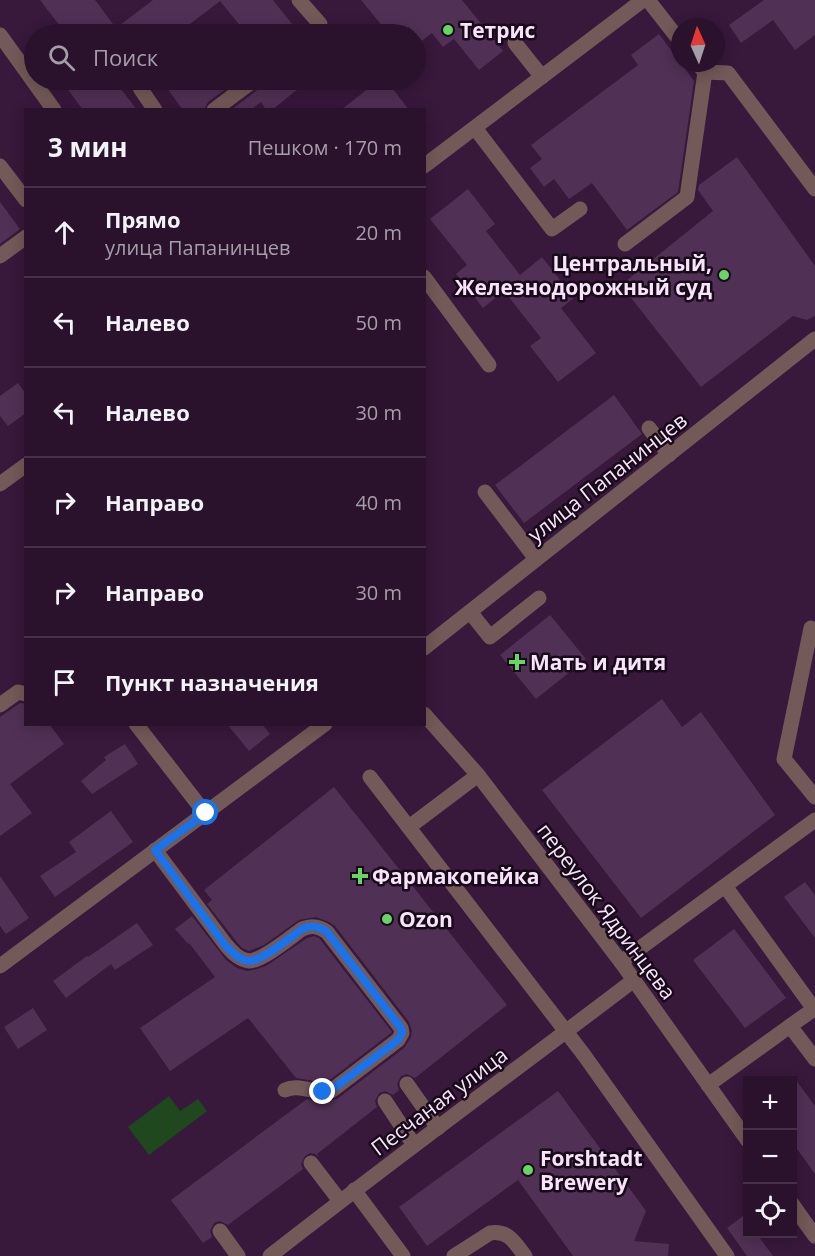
<!DOCTYPE html>
<html lang="ru">
<head>
<meta charset="utf-8">
<style>
	:root { --surface:#2a122c; --page:#321b34; --text:#f1f3f6; --muted:#a59ea9; --line:#463248 }
	body { margin:0; font-family:"Open Sans",sans-serif; background:var(--page); color:var(--text) }
	.controls { position:absolute; right:18px; bottom:18px; display:grid; overflow:hidden; border-radius:0px; box-shadow:0 3px 15px #0003 }
	.controls button { width:54px; height:54px; display:grid; place-items:center; padding:0; border:0; border-bottom:2px solid var(--line); background:var(--surface); color:var(--text); font:30px sans-serif }
	.compass { position:absolute; left:671px; top:18px; width:54px; height:54px; border-radius:50%; background:var(--surface); box-shadow:0 3px 15px #0003; rotate:357deg }
	.stop { position:absolute; width:18px; height:18px; margin:-14px; border:4px solid #1a73e8; border-radius:50%; background:#fff }
	.stop.end { background:#1a73e8; border-color:#fff; box-shadow:0 2px 6px #0008 }
	.list { margin:0; padding:0; list-style:none }
	h2 { display:flex; justify-content:space-between; align-items:center; height:78px; margin:0; padding:0 24px; font-size:26px }
	h2 small { font-size:20px; font-weight:400; color:var(--muted) }
	.list li { display:grid; grid-template-columns:39px 1fr auto; gap:18px; align-items:center; box-sizing:border-box; height:90px; padding:0 24px; border-top:2px solid var(--line) }
	.list b { display:block; font-size:22px; white-space:nowrap }
	.list p { margin:0; font-size:20px; white-space:nowrap; color:var(--muted) }
	.list em { font-size:20px; font-style:normal; color:var(--muted) }
	.icon { flex:none; width:33px; height:33px; fill:none; stroke:currentColor; stroke-width:2; stroke-linecap:round; stroke-linejoin:round }
	.map { position:relative; flex:none; width:815px; height:1256px; overflow:hidden }
	.search { position:absolute; background:var(--surface); box-shadow:0 3px 15px #0003; left:24px; top:24px; width:402px; height:66px; display:flex; align-items:center; gap:15px; box-sizing:border-box; padding:0 21px; border-radius:33px; color:var(--muted); font-size:22px }
	.panel { position:absolute; background:var(--surface); box-shadow:0 3px 15px #0003; left:24px; top:108px; width:402px; height:618px; border-radius:0px }
	.map>svg:first-child { display:block }
</style>
</head>
<body>
<div class="map">
<svg width="815" height="1256" viewBox="0 0 815 1256">
	<rect width="100%" height="100%" fill="#38183b"/>
	<path fill="#1f481e" d="M169,1096L180,1111L198,1099L207,1111L149,1155L128,1127Z"/>
	<g fill="#513055">
		<path d="M40,0H95L116,28L153,0H273L300,34H247L220,1L177,34H66Z"/>
		<path d="M361,0H462L503,51L479,70L454,39L443,47L432,33L420,42L409,27L399,34H389Z"/>
		<path d="M764,0H815V35L795,50L773,20L741,43L729,25Z"/>
		<path d="M659,34L694,81L678,192L627,230L592,183L569,199L554,179L544,187L530,168L542,159L531,145L638,65L631,55Z"/>
		<path d="M61,80H114L137,110H83Z"/>
		<path d="M161,80H238L208,102L204,110H183Z"/>
		<path d="M264,80H309L272,110H266L261,102L251,110H231L260,88L263,84Z"/>
		<path d="M379,80H386L409,110H341Z"/>
		<path d="M737,157L815,266V316L807,320L793,316L701,387L621,285L713,211L698,190L699,185Z"/>
		<path d="M468,189L495,224L486,231L520,275L542,257L574,298L561,308L596,353L558,382L530,346L541,338L504,291L483,308L456,274L467,265L430,219Z"/>
		<path d="M0,202L20,229L0,244Z"/>
		<path d="M18,383L26,394V413L8,426L0,416V396Z"/>
		<path d="M614,395L639,430L642,434L524,523L495,485Z"/>
		<path d="M550,615L586,659L536,699L500,655Z"/>
		<path d="M662,699L682,727L701,712L775,815L641,918L542,790Z"/>
		<path d="M20,703L26,704V724H49L64,744L10,784L32,813L0,836V717Z"/>
		<path d="M227,724H262L270,734L249,751Z"/>
		<path d="M125,744L138,764L92,794L81,781L106,760L104,757Z"/>
		<path d="M334,787L507,1005L415,1078L407,1074L401,1076L397,1084L399,1090L393,1095L385,1091L379,1093L375,1101L377,1107L317,1154L319,1157L315,1154L310,1153L305,1156L301,1164L303,1169L228,1225L220,1221L214,1223L210,1231L212,1237L203,1243L171,1200L307,1099L325,1102L337,1099L404,1048L411,1037L412,1031L409,1022L335,926L329,922L316,917L299,920L264,945L249,951L242,948L236,941L207,904L212,900L204,890Z"/>
		<path d="M111,811L133,842L55,897L40,876L76,852L69,842Z"/>
		<path d="M0,876L29,918L6,934L0,926Z"/>
		<path d="M805,882L815,895V938L784,897Z"/>
		<path d="M192,916L226,960L237,968L247,971L257,969L266,966L307,938L314,936L319,938L392,1032L391,1033L327,1082H320L296,1078L248,1018L170,1071L140,1028L215,977L189,943L188,944L175,929Z"/>
		<path d="M137,923L153,945L115,970L111,964L66,998L53,981L87,956L88,957Z"/>
		<path d="M734,929L786,998L745,1028L693,960Z"/>
		<path d="M33,1008L47,1030L18,1049L4,1027Z"/>
		<path d="M792,1075L815,1106V1174L792,1142Z"/>
		<path d="M558,1091L646,1211L634,1241L669,1244L668,1256H573L518,1180L427,1246L399,1207Z"/>
		<path d="M747,1213V1233H756L773,1256H747L727,1228Z"/>
	</g>
	<g fill="none" stroke-linecap="round" stroke-linejoin="round">
		<g stroke="#735958" stroke-width="15">
			<path d="M299,0L320,24L317,33L315,34"/>
			<path d="M648,0L680,41"/>
			<path d="M0,35L54,110"/>
			<path d="M515,43L542,77"/>
			<path d="M697,63L705,72L728,73L815,189"/>
			<path d="M140,88L155,110"/>
			<path d="M214,110L254,80"/>
			<path d="M475,128L552,229L580,209"/>
			<path d="M0,166L26,200"/>
			<path d="M424,166L643,0"/>
			<path d="M625,244L687,197L705,72"/>
			<path d="M0,256L26,237"/>
			<path d="M424,277L489,365"/>
			<path d="M649,428L669,455"/>
			<path d="M0,484L26,465"/>
			<path d="M485,492L536,559"/>
			<path d="M470,612L490,637L539,598"/>
			<path d="M811,628L784,759L815,797"/>
			<path d="M424,648L815,339"/>
			<path d="M0,705L18,692L26,694"/>
			<path d="M424,714L478,775L621,962L748,1141"/>
			<path d="M136,724L205,813"/>
			<path d="M370,777L584,1055L727,1256"/>
			<path d="M409,827L478,775"/>
			<path d="M155,850L226,945C232,952 239,960 249,961C262,961 291,937 302,929C312,925 319,926 327,932L401,1028L402,1033L398,1040L331,1091C315,1095 300,1083 285,1090"/>
			<path d="M725,886L814,1009L790,1026"/>
			<path d="M621,962L815,820"/>
			<path d="M0,966L325,724"/>
			<path d="M407,1084L438,1128"/>
			<path d="M708,1085L790,1026L815,1059"/>
			<path d="M385,1101L414,1145"/>
			<path d="M311,1163L340,1201"/>
			<path d="M354,1190L403,1256"/>
			<path d="M792,1204L815,1236"/>
			<path d="M220,1231L238,1256"/>
			<path d="M270,1256C390,1162 513,1072 634,980"/>
			<path d="M454,1256L490,1233C509,1230 515,1243 525,1256"/>
		</g>
	</g>
	<g fill="none" stroke-linecap="round" stroke-linejoin="round">
		<path stroke="#1a73e8" stroke-width="8" d="M206,813L155,850L225,945C232,952 239,960 249,961C262,961 291,937 302,929C312,925 319,926 327,932L401,1028L402,1033L398,1040L334,1088L323,1092"/>
	</g>
	<g fill="#67d465" stroke="#170a19" stroke-width="2">
		<circle cx="448" cy="30" r="6"/>
		<circle cx="724" cy="275" r="6"/>
		<path d="M514 653h6v6h6v6h-6v6h-6v-6h-6v-6h6z"/>
		<path d="M357 867h6v6h6v6h-6v6h-6v-6h-6v-6h6z"/>
		<circle cx="387" cy="919" r="6"/>
		<circle cx="528" cy="1170" r="6"/>
	</g>
	<g text-anchor="middle" dominant-baseline="central" stroke-width="5" stroke-linejoin="round" paint-order="stroke">
		<g font-size="21" font-weight="bold" fill="#f8e3fa" stroke="#170a19" text-anchor="start">
			<text x="460" y="30">Тетрис</text>
			<text x="712" y="263" text-anchor="end">Центральный,<tspan x="712" dy="24">Железнодорожный суд</tspan></text>
			<text x="530" y="662">Мать и дитя</text>
			<text x="372" y="876">Фармакопейка</text>
			<text x="399" y="919">Ozon</text>
			<text x="540" y="1158">Forshtadt<tspan x="540" dy="24">Brewery</tspan></text>
		</g>
		<g font-size="21" fill="#f8e3fa" stroke="#170a19">
			<text transform="translate(607 477) rotate(-38)">улица Папанинцев</text>
			<text transform="translate(607 911) rotate(53)">переулок Ядринцева</text>
			<text transform="translate(439 1101) rotate(-37)">Песчаная улица</text>
		</g>
	</g>
</svg>
<div class="controls">
<button>+</button>
<button>−</button>
<button><svg class="icon" aria-label="locate" viewBox="0 0 24 24"><circle cx="12" cy="12" r="6"/><path d="M12 2v4M12 18v4M2 12h4M18 12h4"/></svg></button>
</div>
<svg class="compass" viewBox="-18 -18 36 36"><path d="M0-13l5 13h-10z" fill="#e53935"/><path d="M0 13l5-13h-10z" fill="#a59ea9"/></svg>
<div class="stop" style="left:206px;top:813px"></div>
<div class="stop end" style="left:323px;top:1092px"></div>
<div class="search"><svg class="icon" aria-label="search" viewBox="0 0 24 24"><circle cx="10" cy="10" r="6"/><path d="M15 15l6 6"/></svg>Поиск</div>
<section class="panel">
<h2>3 мин<small>Пешком · 170 m</small></h2>
<ul class="list">
<li><svg class="icon" aria-label="ahead" viewBox="0 0 24 24"><path d="M12 20V5M6 11l6-6 6 6"/></svg><div><b>Прямо</b><p>улица Папанинцев</p></div><em>20 m</em></li>
<li><svg class="icon" aria-label="left" viewBox="0 0 24 24"><path d="M17 20v-9H6M10 6l-5 5 5 5"/></svg><div><b>Налево</b></div><em>50 m</em></li>
<li><svg class="icon" aria-label="left" viewBox="0 0 24 24"><path d="M17 20v-9H6M10 6l-5 5 5 5"/></svg><div><b>Налево</b></div><em>30 m</em></li>
<li><svg class="icon" aria-label="right" viewBox="0 0 24 24"><path d="M7 20v-9h11M14 6l5 5-5 5"/></svg><div><b>Направо</b></div><em>40 m</em></li>
<li><svg class="icon" aria-label="right" viewBox="0 0 24 24"><path d="M7 20v-9h11M14 6l5 5-5 5"/></svg><div><b>Направо</b></div><em>30 m</em></li>
<li><svg class="icon" aria-label="arrive" viewBox="0 0 24 24"><path d="M6 21V4h12l-3 4 3 4H6"/></svg><div><b>Пункт назначения</b></div></li>
</ul>
</section>
</div>
</body>
</html>
